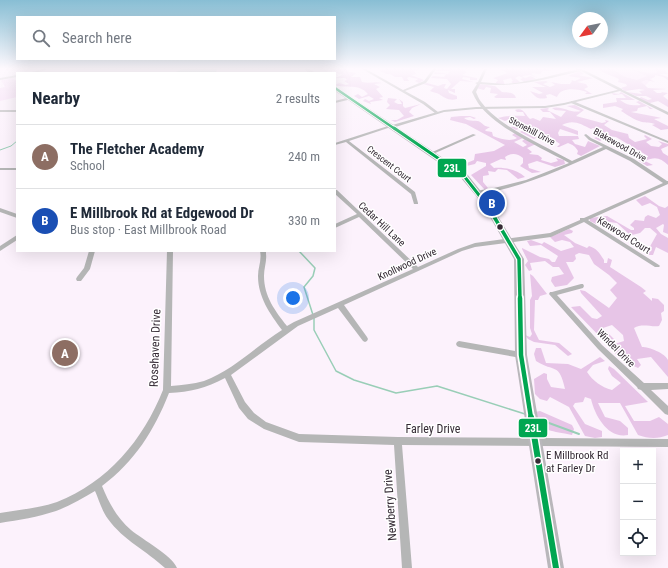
<!DOCTYPE html>
<html lang="en">
<head>
<meta charset="utf-8">
<style>
	:root { --surface:#fff; --page:#f6f6f7; --text:#1f2937; --muted:#747a83; --line:#e0e1e3; --accent:#7b717b }
	body { margin:0; font-family:"Roboto Condensed",sans-serif; background:var(--page); color:var(--text) }
	.controls { position:absolute; right:12px; bottom:12px; display:grid; overflow:hidden; border-radius:0px; box-shadow:0 4px 16px #0002 }
	.controls button { width:36px; height:36px; display:grid; place-items:center; padding:0; border:0; border-bottom:1px solid var(--line); background:var(--surface); color:var(--text); font:20px sans-serif }
	.compass { position:absolute; left:572px; top:12px; width:36px; height:36px; border-radius:50%; background:var(--surface); box-shadow:0 4px 16px #0002; rotate:237deg }
	.you { position:absolute; left:293px; top:298px; width:14px; height:14px; margin:-10px; border:3px solid #fff; border-radius:50%; background:#1a73e8; box-shadow:0 0 0 6px #1a73e833 }
	.badge { display:grid; place-items:center; width:26px; height:26px; border-radius:50%; background:var(--accent); color:#fff; font-size:13px; font-weight:700 }
	.pin { position:absolute; translate:-50% -50%; border:2px solid #fff; box-shadow:0 1px 4px #0006 }
	.list { margin:0; padding:0; list-style:none }
	h2 { display:flex; justify-content:space-between; align-items:center; height:52px; margin:0; padding:0 16px; font-size:17px }
	h2 small { font-size:13px; font-weight:400; color:var(--muted) }
	.list li { display:grid; grid-template-columns:26px 1fr auto; gap:12px; align-items:center; box-sizing:border-box; height:64px; padding:0 16px; border-top:1px solid var(--line) }
	.list b { display:block; font-size:15px; white-space:nowrap }
	.list p { margin:0; font-size:13px; white-space:nowrap; color:var(--muted) }
	.list em { font-size:13px; font-style:normal; color:var(--muted) }
	.icon { flex:none; width:22px; height:22px; fill:none; stroke:currentColor; stroke-width:2; stroke-linecap:round; stroke-linejoin:round }
	.map { position:relative; flex:none; width:668px; height:568px; overflow:hidden }
	.search { position:absolute; background:var(--surface); box-shadow:0 4px 16px #0002; left:16px; top:16px; width:320px; height:44px; display:flex; align-items:center; gap:10px; box-sizing:border-box; padding:0 14px; border-radius:0px; color:var(--muted); font-size:15px }
	.panel { position:absolute; background:var(--surface); box-shadow:0 4px 16px #0002; left:16px; top:72px; width:320px; height:180px; border-radius:0px }
	.map>svg:first-child { display:block }
</style>
</head>
<body>
<div class="map">
<svg width="668" height="568" viewBox="0 0 668 568">
	<rect width="100%" height="100%" fill="#fcf2fc"/>
	<g fill="#f6dbf6">
		<path d="M603,69H657L658,72L643,88Z"/>
		<path d="M12,78L17,81V97L0,101V88L5,87L1,80Z"/>
	</g>
	<g fill="#e7c5e7">
		<path d="M328,69H347L349,72L356,73L351,77H360L362,82C370,84 375,81 382,83L374,84L380,87L376,89L383,97L379,98L383,100L370,102L371,104L363,101L365,99L369,101L374,99L369,96L359,99L354,96L358,94L362,97L368,94C359,83 346,89 335,85L339,83L346,85L349,84L344,81L347,80L345,78H335L342,75L341,74L335,73L336,71Z"/>
		<path d="M382,69H420L414,71L416,74L411,75L424,80L419,83L415,81L418,79L409,77L407,78L409,81H404L402,77H395L390,74H387L380,71Z"/>
		<path d="M438,69H468L464,71L467,72L462,75L477,78V80H470V78L463,77L462,79L474,82L460,81L451,89H455V93L448,90L449,93L457,96V99C449,101 445,98 439,94C437,93 432,92 430,91L434,87L423,84L427,83L438,86L443,84H446L444,88L447,89L451,84L447,79L431,78L433,76L444,77L446,74H434L435,72L448,74L450,71H436Z"/>
		<path d="M499,69H547L551,71H543L540,74L532,73V75L538,78L530,75L522,76L525,78L531,76L536,79H535L524,82L520,79L523,78L519,76L515,78L520,82L514,84L511,82L513,81L511,78L503,80L505,85H494L498,80L493,78L508,73Z"/>
		<path d="M598,69H612L625,77L637,80L647,76L630,69L652,74L658,72L654,69H664L668,74H659L668,77V80L663,77L655,75V77L649,79L655,82L646,80L641,82L648,88L667,89L653,90L657,93H662L661,92L668,93L663,96L668,100V107L658,101L650,103L639,99L641,97L648,100L652,99L646,96H636L627,92L642,94L639,91L645,90L639,89L625,91L621,88L627,86L626,84L618,82L619,79C612,75 604,74 598,69Z"/>
		<path d="M580,71L584,74L578,75L593,78L577,82L586,84L588,87L584,89L592,94H585L587,92C577,88 560,87 557,97L550,94L546,95L547,98C537,100 536,97 530,91L539,94L543,93L532,87H546L534,82L546,81L548,82L543,84L550,87L555,85L551,82L561,84H570L572,81L571,80L575,81L581,78L568,76Z"/>
		<path d="M479,84L495,86L502,92C507,93 514,91 516,98H496L494,97L498,94L490,93L491,88L486,87L484,90L476,88Z"/>
		<path d="M621,92L635,100H620C627,105 632,106 641,105L636,102L639,101L653,109H650L647,106L638,108L637,111L631,112L657,117L661,118L654,119L668,126V129L661,130L652,125L655,124C650,122 646,123 642,122C634,120 628,115 621,111L623,109L615,106L603,108V104L617,102L616,98H626L622,94L614,95L611,93L619,94Z"/>
		<path d="M388,98L397,99L394,102L398,104H402L399,99L403,102V106L405,108L421,104L412,108L409,112L414,116L395,122L391,120H397L404,116L399,110L386,109L390,105L387,102Z"/>
		<path d="M575,105L584,110L576,116L602,123L606,122L605,120L609,121L604,125L612,130L628,134L629,138L635,142L647,139L644,136L645,135L652,139L646,142L651,146L659,147L662,144L658,141L668,144V146L661,149L663,153L668,156V165C661,158 655,156 645,161L653,165L647,166L638,160L648,157V156L616,137L608,136L600,141L594,138L605,134L593,128L591,129C581,124 573,119 562,125L578,131V135L560,129L558,133L559,136H578L579,139L572,140L575,144L585,147L588,141L600,146L581,156L577,154L578,151C575,146 573,145 568,143L559,147H557L560,144L547,135L537,132L533,134L538,137L534,139L520,132L523,130L531,133L535,131L533,128L528,125L516,130L510,127L519,126L521,124L512,118L505,121L498,118C508,115 515,116 525,116L523,112H517L515,110C524,107 525,115 530,119L533,118L540,121L543,117L556,119L550,112H543L540,109L548,108L549,109L547,110L561,117L566,111L555,110L552,108C562,105 571,114 581,111L567,106Z"/>
		<path d="M461,116H470L476,118L474,119L470,117L464,118C469,122 472,120 478,121C483,123 484,127 490,127L485,130L486,131L492,132L493,136C501,139 510,142 517,138L512,135L515,133L523,138L514,142L523,147L527,145L522,141L526,138L536,144L527,148L532,152L529,154L538,155L542,158L541,160L551,163L558,161L556,158L564,160L565,164L555,167L537,161L528,164L529,168L541,172L532,173L520,166L523,163V158C517,153 511,153 505,157L506,160L501,159L490,164L494,168C505,167 517,170 525,177L518,179L507,170L498,169L495,172L488,171L489,175L483,176V182L488,188L485,190L471,175L486,166V163L477,161L475,164L462,167V165L474,160L475,154L494,151L505,145L466,124L450,120L451,117Z"/>
		<path d="M645,196L659,206L665,208L668,206V234L663,232L664,225L663,224L656,228L661,234L668,238V253L656,247L653,255H646L645,253L648,250L657,234L650,228H645L640,233L628,236V233L617,223L602,221L601,223L596,224L590,221V218L607,216L631,230H634V228L630,225L635,220L644,221L645,217L648,215L656,218L660,215L657,207L650,203L642,206L636,200Z"/>
		<path d="M569,229L573,231L572,233L564,235L575,243L587,248L589,246C598,249 599,253 604,260V263H607L608,258L612,260L610,267L641,287L646,291L643,293L652,301V298L658,299L664,305V311L661,313L662,320L659,326C650,327 642,323 634,328L642,347C649,347 665,353 668,360C668,365 668,372 668,377L651,357L637,359L641,365L638,368L623,361L608,346L624,341L623,335L612,325L603,328L614,339L605,342L571,307L580,306L592,318L597,319L602,316L581,293L580,290L585,291L609,308L617,298L610,290L617,283L609,275L594,264L589,255L579,253L575,255L576,259L573,262H566L574,278L567,285L555,287L551,281L552,277L564,274L559,267H553L545,261L530,263L532,270L529,271L525,265L528,261L522,249V248L540,257L549,259L552,262H555L558,256L541,245L530,246L527,241L531,240L542,244L544,242L561,251L574,247L570,242L562,240L555,242L550,237Z"/>
		<path d="M530,274L533,276L547,294L540,296L538,300H535L534,330L539,340L559,343L572,354L568,356L555,345L534,342L528,339L525,335L530,337L532,334L530,328V300L532,296Z"/>
		<path d="M536,348H541L546,363L568,364L581,369L600,357L605,361L593,365L587,372C593,381 601,387 612,390L621,383L612,376L608,369L609,366L614,369L648,402L625,406L634,421H650L659,417L668,424V435C658,439 649,439 638,435L620,403H598L605,417L620,421L628,428V435C608,439 595,416 591,399L585,397L583,402L575,403L573,406L585,424L602,431V437L595,438L585,436L569,407L550,397L547,401L540,399L535,394L534,379L544,373L547,374V379L551,387L565,389C559,362 555,373 536,361L534,354Z"/>
		<path d="M540,411L572,425L574,429L572,435C552,430 542,434 535,412Z"/>
	</g>
	<path fill="#99ceb7" d="M183,69H217L216,73H173Z"/>
	<g fill="none" stroke-linecap="round" stroke-linejoin="round">
		<path stroke="#99ceb7" stroke-width="1" d="M0,150L11,146L17,141"/>
		<g stroke="#99ceb7" stroke-width="1.5">
			<path d="M299,251L315,268L313,276L304,287L313,315"/>
			<path d="M314,318V330L336,371L354,380L396,393L437,386L525,414"/>
		</g>
		<path stroke="#99ceb7" stroke-width="2" d="M538,419L579,434"/>
		<g fill="#b5b6b6" fill-rule="evenodd">
			<path d="M42,69H48L36,73H30Z"/>
			<path d="M362,69H366L403,90L424,81L433,69H436L426,83L405,91L425,102L438,112L435,113L423,104Z"/>
			<path d="M484,69H487L481,82L504,84L516,83L542,78L578,69H582L622,89V91H620L581,71C547,79 514,88 480,84L476,92C478,96 479,100 482,103C500,127 545,146 572,161L603,147L589,140L584,135L586,134L591,138L634,159L667,181H668V184L588,220L659,265L660,266L659,267H655L584,222L551,237L475,247L462,251L344,305L367,337L368,339L367,341L365,342L363,341L338,308L298,326L231,375L245,402L254,413L266,422L299,434L398,437L668,439V447L402,445L412,568H402L394,445L299,442L264,429L248,419L239,408L225,378C206,388 190,392 169,393C154,431 135,461 102,486C109,503 117,518 131,530C143,540 172,555 177,568H165C147,551 123,540 108,519C102,511 99,500 95,491C83,498 70,506 56,511C38,517 19,520 0,523V513C19,510 39,508 57,502C108,482 143,440 163,390L167,251H173L171,386C182,385 193,384 204,381C234,370 256,346 282,330C270,314 258,297 258,276C258,267 262,260 260,251H266V254C267,261 264,268 264,276C264,296 275,311 287,326L294,322L413,269L359,217L335,228V224L357,214L335,194V190H337L418,267L458,249L475,243L550,233L580,220V218H584L663,183L630,161L606,149C573,164 540,180 504,189C495,191 485,194 476,193V191L494,188L526,180L569,163C542,148 495,128 478,103C476,100 474,96 472,92L477,84L475,83L478,82Z"/>
			<path d="M17,75V77L0,80V78Z"/>
			<path d="M571,101H573L668,141V143L571,103Z"/>
			<path d="M391,125L394,126L349,141L415,192L418,203V204H414L411,194L346,142L335,145V143Z"/>
			<path d="M473,134L476,135L433,154L430,153Z"/>
			<rect x="0" y="168" width="17" height="2"/>
			<path d="M0,208L17,214V218L0,212Z"/>
			<path d="M17,235V240L0,251V246Z"/>
			<path d="M89,251H95L90,269L81,281H77L76,279L77,277L84,268Z"/>
			<path d="M581,284H583L584,286L583,288L557,295L602,345L644,383H668V389L651,390L668,406V415L665,414L641,390L638,389L637,387L598,349L549,294L550,292H552Z"/>
			<path d="M459,341L521,352L523,353L524,355L523,357L521,358L459,347L457,346L456,344L457,342Z"/>
		</g>
		<g fill="#b5b6b6" fill-rule="evenodd">
			<path d="M621,89L668,112V115L620,91L564,105L545,108L476,109L444,112L392,128L389,126L444,110L476,107L545,106L564,103Z"/>
			<path d="M350,97H352V99L335,103V101Z"/>
			<rect x="0" y="110" width="17" height="2"/>
		</g>
		<g fill="#b9b7bb" fill-rule="evenodd">
			<path d="M304,69H310L315,73H309Z"/>
			<path d="M335,86L467,174L488,200L524,259L527,355L564,568H548L515,355L514,259L482,203L461,178L335,91Z"/>
		</g>
		<g stroke="#fff" stroke-width="4">
			<path id="bus-1-far4" d="M335,88L395,129"/>
		</g>
		<g stroke="#fff" stroke-width="5">
			<path id="bus-1-far3" d="M394,128L464,176L486,204"/>
		</g>
		<g stroke="#fff" stroke-width="6">
			<path id="bus-1-far2" d="M486,203L519,259L520,299"/>
		</g>
		<g stroke="#fff" stroke-width="8">
			<path id="bus-1-far1" d="M520,298L521,355L531,418"/>
		</g>
		<g stroke="#fff" stroke-width="9">
			<path id="bus-1" d="M531,417L556,568"/>
		</g>
		<use href="#bus-1-far4" stroke="#00a651" stroke-width="2.5"/>
		<use href="#bus-1-far3" stroke="#00a651" stroke-width="3"/>
		<use href="#bus-1-far2" stroke="#00a651" stroke-width="3.5"/>
		<use href="#bus-1-far1" stroke="#00a651" stroke-width="4.5"/>
		<use href="#bus-1" stroke="#00a651" stroke-width="6"/>
	</g>
	<linearGradient id="sky" x2="0" y2="1"><stop stop-color="#88bed4"/><stop offset="0.46" stop-color="#fef9fe"/><stop offset="1" stop-color="#fef9fe" stop-opacity="0"/></linearGradient>
	<rect width="668" height="149" fill="url(#sky)"/>
	<g fill="#352b35" stroke="#fff" stroke-width="1.5">
		<circle cx="500" cy="227" r="3.5"/>
		<circle cx="538" cy="461" r="3.5"/>
	</g>
	<g text-anchor="middle" dominant-baseline="central" stroke-width="3" stroke-linejoin="round" paint-order="stroke">
		<g font-size="9" fill="#352b35" stroke="#fff">
			<text transform="translate(532 131) rotate(28)">Stonehill Drive</text>
			<text transform="translate(620 145) rotate(29)">Blakewood Drive</text>
			<text transform="translate(389 164) rotate(38)">Crescent Court</text>
		</g>
		<g font-size="10" fill="#352b35" stroke="#fff">
			<text transform="translate(382 224) rotate(43)">Cedar Hill Lane</text>
			<text transform="translate(624 235) rotate(32)">Kenwood Court</text>
			<text transform="translate(407 264) rotate(-25)">Knollwood Drive</text>
			<text transform="translate(616 348) rotate(45)">Windel Drive</text>
		</g>
		<g font-size="11" fill="#352b35" stroke="#fff" text-anchor="start">
			<text x="546" y="455">E Millbrook Rd<tspan x="546" dy="13">at Farley Dr</tspan></text>
		</g>
		<g font-size="12" fill="#352b35" stroke="#fff">
			<text transform="translate(155 348) rotate(-88)">Rosehaven Drive</text>
			<text x="433" y="429">Farley Drive</text>
			<text transform="translate(390 505) rotate(-94)">Newberry Drive</text>
		</g>
	</g>
	<g stroke="#fff" stroke-width="1.5">
		<rect x="437" y="158" width="30" height="20" rx="4" fill="#00a651"/>
		<rect x="518" y="418" width="30" height="20" rx="4" fill="#00a651"/>
	</g>
	<g font-size="11" text-anchor="middle" font-weight="bold" fill="#fff">
		<text x="452" y="172">23L</text>
		<text x="533" y="432">23L</text>
	</g>
</svg>
<div class="controls">
<button>+</button>
<button>−</button>
<button><svg class="icon" aria-label="locate" viewBox="0 0 24 24"><circle cx="12" cy="12" r="6"/><path d="M12 2v4M12 18v4M2 12h4M18 12h4"/></svg></button>
</div>
<svg class="compass" viewBox="-18 -18 36 36"><path d="M0-13l5 13h-10z" fill="#e53935"/><path d="M0 13l5-13h-10z" fill="#747a83"/></svg>
<div class="you"></div>
<div class="pin badge" style="left:65px;top:353px;background:#8d6e63">A</div>
<div class="pin badge" style="left:492px;top:203px;background:#1a4fb4">B</div>
<div class="search"><svg class="icon" aria-label="search" viewBox="0 0 24 24"><circle cx="10" cy="10" r="6"/><path d="M15 15l6 6"/></svg>Search here</div>
<section class="panel">
<h2>Nearby<small>2 results</small></h2>
<ul class="list">
<li><span class="badge" style="background:#8d6e63">A</span><div><b>The Fletcher Academy</b><p>School</p></div><em>240 m</em></li>
<li><span class="badge" style="background:#1a4fb4">B</span><div><b>E Millbrook Rd at Edgewood Dr</b><p>Bus stop · East Millbrook Road</p></div><em>330 m</em></li>
</ul>
</section>
</div>
</body>
</html>
